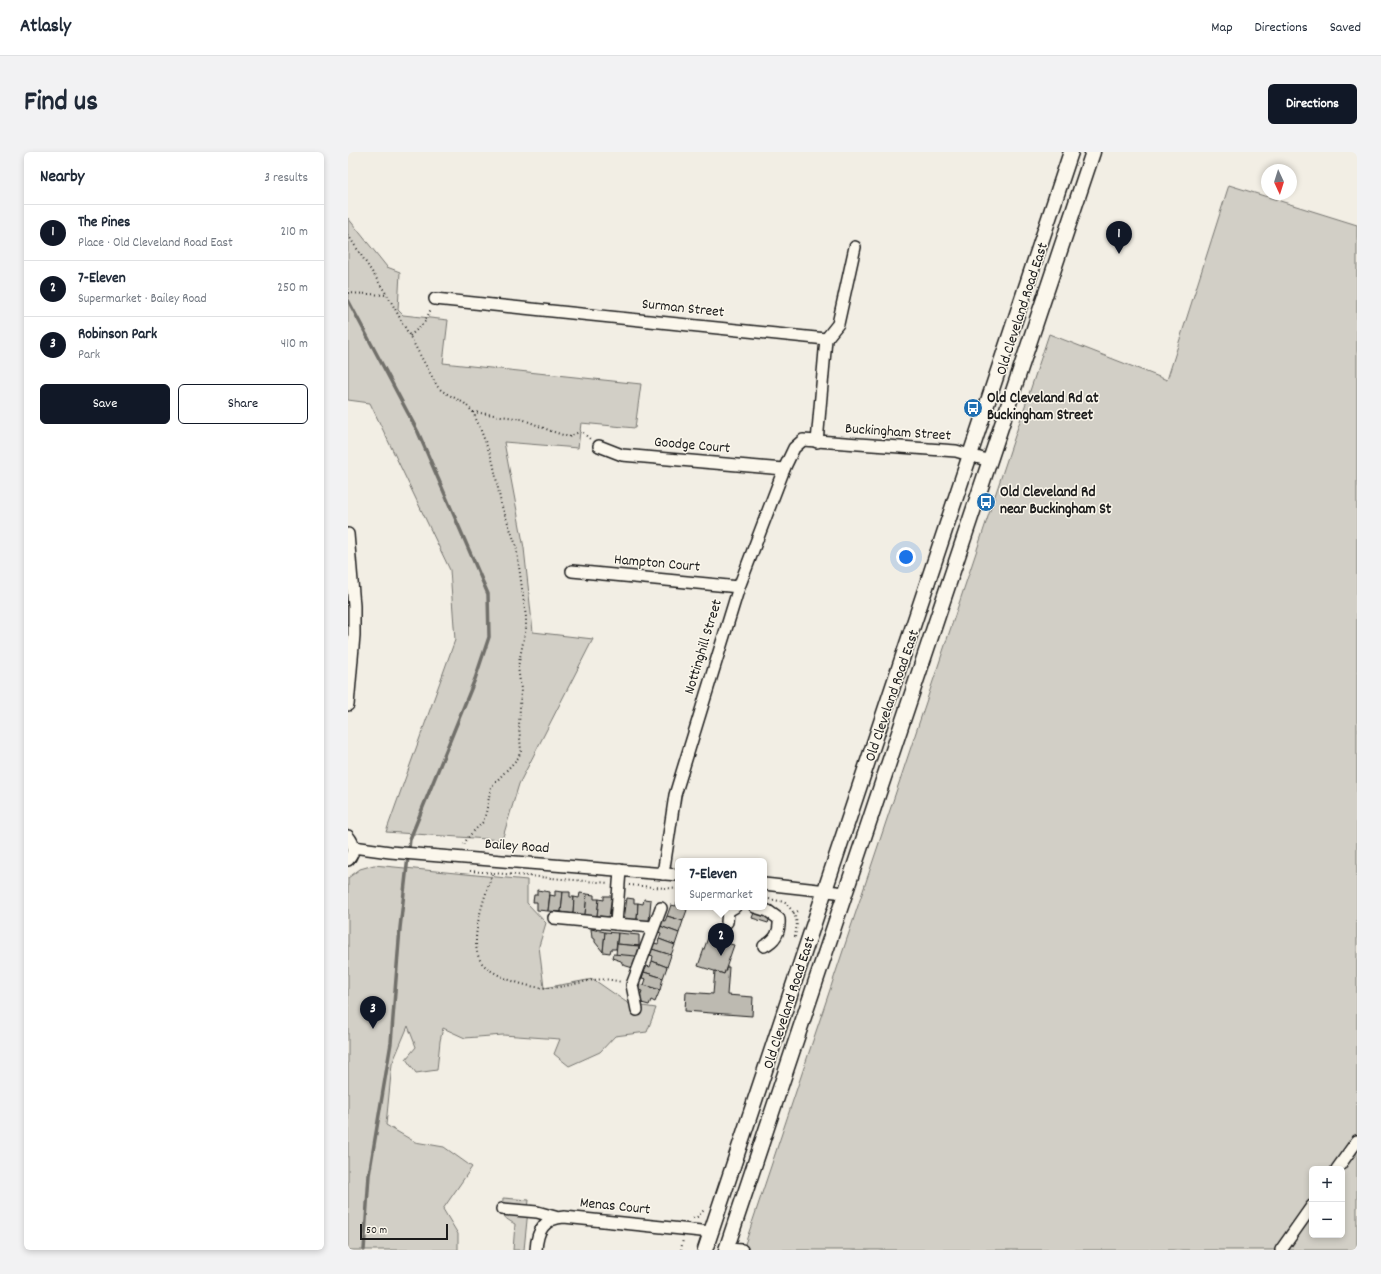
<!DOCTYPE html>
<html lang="en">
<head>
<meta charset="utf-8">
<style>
	:root { --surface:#fff; --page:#f2f2f3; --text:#1f2937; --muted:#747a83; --line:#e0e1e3; --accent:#111827 }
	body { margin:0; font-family:Dekko,sans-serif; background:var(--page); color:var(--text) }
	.controls { position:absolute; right:12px; bottom:12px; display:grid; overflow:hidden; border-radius:6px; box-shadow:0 2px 6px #0003 }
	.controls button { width:36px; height:36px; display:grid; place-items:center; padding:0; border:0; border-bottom:1px solid var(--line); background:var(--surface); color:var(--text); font:20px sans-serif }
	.compass { position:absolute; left:913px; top:12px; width:36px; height:36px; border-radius:50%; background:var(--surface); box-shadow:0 2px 6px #0003; rotate:176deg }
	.scale { position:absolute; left:12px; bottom:10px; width:88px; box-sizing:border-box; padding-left:4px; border:2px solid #1c1c1c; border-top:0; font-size:11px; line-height:14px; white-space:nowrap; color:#1c1c1c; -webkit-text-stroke:3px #fbf7ec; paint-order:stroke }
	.you { position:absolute; left:558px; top:405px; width:14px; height:14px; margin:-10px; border:3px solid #fff; border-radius:50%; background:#1a73e8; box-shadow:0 0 0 6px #1a73e833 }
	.badge { display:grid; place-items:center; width:26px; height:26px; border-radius:50%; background:var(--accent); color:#fff; font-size:13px; font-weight:700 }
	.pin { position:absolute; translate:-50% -33px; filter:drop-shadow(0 1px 2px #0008) }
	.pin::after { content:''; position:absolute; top:21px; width:14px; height:12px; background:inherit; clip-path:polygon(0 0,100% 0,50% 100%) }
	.popup { position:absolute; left:327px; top:706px; width:92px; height:52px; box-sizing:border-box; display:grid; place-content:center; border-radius:6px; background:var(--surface); filter:drop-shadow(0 1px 3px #0005); font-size:13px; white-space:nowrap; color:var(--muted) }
	.popup b { font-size:15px; color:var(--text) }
	.popup::after { content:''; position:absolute; left:50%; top:100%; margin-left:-8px; border:8px solid transparent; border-top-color:var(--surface) }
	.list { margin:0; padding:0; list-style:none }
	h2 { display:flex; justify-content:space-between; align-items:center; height:52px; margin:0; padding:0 16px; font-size:17px }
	h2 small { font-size:13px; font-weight:400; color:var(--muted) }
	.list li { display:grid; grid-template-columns:26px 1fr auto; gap:12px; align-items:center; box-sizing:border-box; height:56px; padding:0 16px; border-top:1px solid var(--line) }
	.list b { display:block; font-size:15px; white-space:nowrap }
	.list p { margin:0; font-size:13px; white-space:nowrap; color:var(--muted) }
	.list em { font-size:13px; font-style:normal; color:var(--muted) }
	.actions { display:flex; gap:8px; padding:12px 16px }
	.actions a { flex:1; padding:9px 0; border:1px solid var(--accent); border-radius:6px; text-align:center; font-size:14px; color:var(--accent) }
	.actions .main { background:var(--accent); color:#fff }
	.map { position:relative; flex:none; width:1009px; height:1098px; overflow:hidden; border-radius:6px }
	header { display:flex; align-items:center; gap:24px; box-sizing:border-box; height:56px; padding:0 20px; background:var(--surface); border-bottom:1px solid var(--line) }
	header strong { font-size:19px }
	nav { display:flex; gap:22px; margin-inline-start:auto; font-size:14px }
	.intro { display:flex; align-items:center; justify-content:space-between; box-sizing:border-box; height:96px; padding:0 24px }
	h1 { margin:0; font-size:28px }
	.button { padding:10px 18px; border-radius:6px; background:var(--accent); color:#fff; font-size:14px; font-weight:700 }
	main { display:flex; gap:24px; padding:0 24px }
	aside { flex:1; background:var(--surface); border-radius:6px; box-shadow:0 2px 6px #0003 }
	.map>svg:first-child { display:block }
</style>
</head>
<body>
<header>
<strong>Atlasly</strong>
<nav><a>Map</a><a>Directions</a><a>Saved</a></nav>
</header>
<div class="intro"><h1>Find us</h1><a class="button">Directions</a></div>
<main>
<aside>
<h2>Nearby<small>3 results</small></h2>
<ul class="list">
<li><span class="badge">1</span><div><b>The Pines</b><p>Place · Old Cleveland Road East</p></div><em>210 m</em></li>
<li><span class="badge">2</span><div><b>7-Eleven</b><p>Supermarket · Bailey Road</p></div><em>250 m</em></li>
<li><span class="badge">3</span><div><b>Robinson Park</b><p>Park</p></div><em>410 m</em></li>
</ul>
<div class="actions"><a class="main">Save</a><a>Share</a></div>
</aside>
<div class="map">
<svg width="1009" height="1098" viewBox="0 0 1009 1098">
	<rect width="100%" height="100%" fill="#f2eee4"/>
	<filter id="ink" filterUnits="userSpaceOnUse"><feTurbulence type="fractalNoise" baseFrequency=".025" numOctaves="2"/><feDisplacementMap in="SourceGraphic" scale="8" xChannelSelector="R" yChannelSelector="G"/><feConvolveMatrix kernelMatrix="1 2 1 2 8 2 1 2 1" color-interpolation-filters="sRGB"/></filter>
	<g filter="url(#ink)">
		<g fill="#d2cfc6" stroke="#777671" fill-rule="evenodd">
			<path d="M881,33L1009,73V1098H395L701,182L819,228ZM964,1017H994V1083H964Z"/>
			<path d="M0,66L39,115L52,120L50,158L55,163L100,168L95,211L293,232L287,276L233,271L230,296L156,290L176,396L185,480L245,487L171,632L154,688L38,680L107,488L102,418L22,251L0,248Z"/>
			<path d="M26,713L179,728V751L198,771L191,794L196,836L245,827L281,852L308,856L299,880L267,884L252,900L221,914L206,902L212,887L155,883L117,886L95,876L92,889L89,918L68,921L58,907L68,895L60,874L44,912L38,973L67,990L96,995L124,1015L95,1057L110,1082V1098H0V726L12,717Z"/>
			<path d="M155,1046L181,1048L176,1098H165L167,1072C152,1064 154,1062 155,1046Z"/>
		</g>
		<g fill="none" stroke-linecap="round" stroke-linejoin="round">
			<path stroke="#716f6b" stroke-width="3.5" d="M0,148L70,280L140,442L141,485L127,527L62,687L52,776L43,891L21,1023L16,1098"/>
		</g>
		<g fill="#bdbab1" stroke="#1c1c1c">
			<path d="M189,738L202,740L200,759L189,758V750H185L186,743H189Z"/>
			<path d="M207,739L215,740L213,760L200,759L202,743L207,744Z"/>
			<path d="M215,740H222V745H226L225,762L213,760Z"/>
			<path d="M232,741L239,742L237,763L225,762L226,745L231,746Z"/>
			<path d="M239,742L246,743V747H251L249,764L237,763Z"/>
			<path d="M256,744H264L261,765L249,764L251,747L256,748Z"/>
			<path d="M279,746L286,747V751H290L289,768L276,767Z"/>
			<path d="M296,747L303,748L301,769L289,768L290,751L295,752Z"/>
			<path d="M329,750L330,755H334L339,758L335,769L319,764L323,753L328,754Z"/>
			<path d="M407,758L423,763L420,771L404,766Z"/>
			<path d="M319,764L335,769L331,781L312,774L314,768L317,769Z"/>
			<path d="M312,774L331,781L327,793L311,787L313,781L310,780Z"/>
			<path d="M243,777L257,780L255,800L247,790V787L244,786Z"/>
			<path d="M257,780L270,781L268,797H263L262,801L255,800Z"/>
			<path d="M362,780L375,784L374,790L386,793L376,822L350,814Z"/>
			<path d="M270,781L291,783V794L269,792Z"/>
			<path d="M311,787L327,793L323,803L304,797L306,791L310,792Z"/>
			<path d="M269,792L291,794L289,805L268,803Z"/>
			<path d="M304,797L323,803L319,815L304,809L305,804L302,803Z"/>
			<path d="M265,802L288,804L285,816L275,813L273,809L264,806Z"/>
			<path d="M304,809L319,815L315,826L296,820L299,814L302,815Z"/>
			<path d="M379,815H381L379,843L405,845L404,864L337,859L338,840L365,842L367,819L376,822Z"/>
			<path d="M296,820L315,826L312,838L296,833L298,827L294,826Z"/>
			<path d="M292,832L312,838L307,850L303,848L301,853L290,850L294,839L290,838Z"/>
		</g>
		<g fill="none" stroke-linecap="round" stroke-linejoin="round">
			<g stroke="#1c1c1c" stroke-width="14">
				<g id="minor">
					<path d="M87,147L478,187L469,290"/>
					<path d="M478,187L490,172L507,95"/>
					<path d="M251,294L274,303L436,317"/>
					<path d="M0,382L6,454V483L0,553"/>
					<path d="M224,419L391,435"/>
					<path d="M0,684C7,692 7,700 0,708"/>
					<path d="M5,695L42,700L330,723"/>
					<path d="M315,722L327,643L391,435L436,317L446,296L455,288L608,299L642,309"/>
					<path d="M416,732L497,741"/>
					<path d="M407,755L420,759L431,767C432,780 428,788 416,794"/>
					<path d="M206,766L268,772L272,718"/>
					<path d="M379,770L380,759L387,755"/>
					<path d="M268,772L305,775"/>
					<path d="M289,858L284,833L313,756"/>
					<path d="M989,1017L1009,989"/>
					<path d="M154,1057L189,1060L207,1065"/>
					<path d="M379,1097L394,1098"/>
					<path d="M188,1098C189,1079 196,1066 216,1065L363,1080"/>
					<path d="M933,1098L964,1054"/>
				</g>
			</g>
			<g stroke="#1c1c1c" stroke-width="17">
				<g id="major">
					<path d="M357,1098L723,0"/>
					<path d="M378,1098L745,0"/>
				</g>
			</g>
			<g stroke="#1c1c1c" stroke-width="2" stroke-dasharray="1 3" stroke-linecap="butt">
				<path d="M0,83L41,146L89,234L94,239L116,251L125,260L132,276L145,310L153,352L168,393L178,465V476L170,515L173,537L171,573L173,599L170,606L143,635L138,661L135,670L122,683L117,690L116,695"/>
				<path d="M0,141L39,143"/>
				<path d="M62,184L76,171L83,157"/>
				<path d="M125,260L174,267L203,279L221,285L233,279L242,287"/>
				<path d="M122,719L261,731"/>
				<path d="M144,722C138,744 115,797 138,815C144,820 152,824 159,827C175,833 193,838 210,835C235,832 247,823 273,830"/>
				<path d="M281,733L330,737"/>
				<path d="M421,747L437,750L446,761"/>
				<path d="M447,785L449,771L446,761L452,758"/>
				<path d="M345,1066L349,1065L356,1058"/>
				<path d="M333,1098L335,1087"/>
			</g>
			<use href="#minor" stroke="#fbf7ec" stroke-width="11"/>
			<use href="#major" stroke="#fbf7ec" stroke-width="14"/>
		</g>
	</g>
	<defs>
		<g id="bus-disc" transform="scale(1)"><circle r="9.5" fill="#1f6fb2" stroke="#fbf7ec"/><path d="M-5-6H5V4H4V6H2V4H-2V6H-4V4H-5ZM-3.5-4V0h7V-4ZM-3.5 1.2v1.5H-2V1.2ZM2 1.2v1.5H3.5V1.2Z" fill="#fff"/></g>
	</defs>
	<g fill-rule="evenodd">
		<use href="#bus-disc" x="625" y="256"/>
		<use href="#bus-disc" x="638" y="350"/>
	</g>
	<g text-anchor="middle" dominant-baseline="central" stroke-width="3" stroke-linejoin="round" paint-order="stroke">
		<g font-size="15" fill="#1c1c1c" stroke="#fbf7ec">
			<text transform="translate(335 157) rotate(6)">Surman Street</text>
			<text transform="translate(675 157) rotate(-72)">Old Cleveland Road East</text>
			<text transform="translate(550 281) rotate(4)">Buckingham Street</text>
			<text transform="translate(344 294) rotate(5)">Goodge Court</text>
			<text transform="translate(309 412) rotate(5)">Hampton Court</text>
			<text transform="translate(356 495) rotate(-73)">Nottinghill Street</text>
			<text transform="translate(545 544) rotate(-71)">Old Cleveland Road East</text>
			<text transform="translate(169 695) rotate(4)">Bailey Road</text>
			<text transform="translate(442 851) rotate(-72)">Old Cleveland Road East</text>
			<text transform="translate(267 1055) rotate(6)">Menas Court</text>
		</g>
		<g font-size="15" font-weight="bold" fill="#1c1c1c" stroke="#fbf7ec" text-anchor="start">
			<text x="639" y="247">Old Cleveland Rd at<tspan x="639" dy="17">Buckingham Street</tspan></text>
			<text x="652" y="341">Old Cleveland Rd<tspan x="652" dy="17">near Buckingham St</tspan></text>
		</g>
	</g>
</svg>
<div class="controls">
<button>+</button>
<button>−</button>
</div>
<svg class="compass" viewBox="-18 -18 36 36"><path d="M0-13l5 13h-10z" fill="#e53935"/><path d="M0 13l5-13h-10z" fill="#747a83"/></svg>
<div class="scale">50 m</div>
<div class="you"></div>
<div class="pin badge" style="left:771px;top:102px">1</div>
<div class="pin badge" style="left:373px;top:804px">2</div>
<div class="popup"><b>7-Eleven</b>Supermarket</div>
<div class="pin badge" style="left:25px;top:877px">3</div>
</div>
</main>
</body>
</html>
